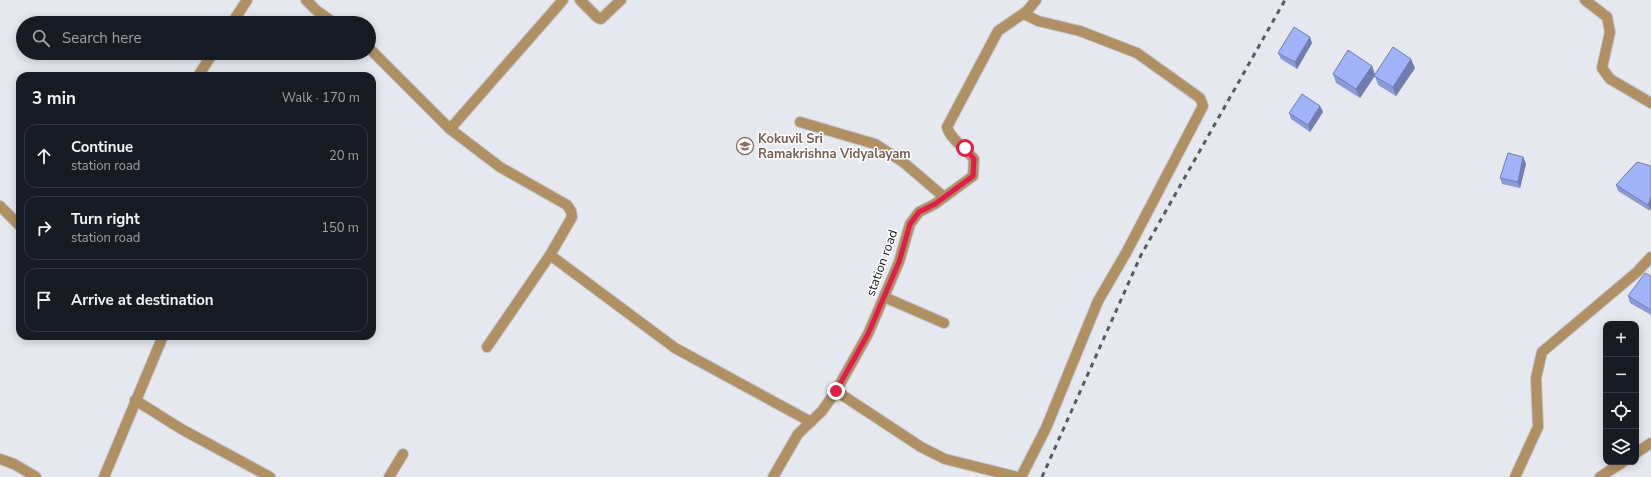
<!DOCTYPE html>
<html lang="en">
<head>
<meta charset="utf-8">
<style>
	:root { --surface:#171b24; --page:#20242c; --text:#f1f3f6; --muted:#9ea1a6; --line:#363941 }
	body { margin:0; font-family:"Nunito Sans",sans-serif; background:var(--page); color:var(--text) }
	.controls { position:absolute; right:12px; bottom:12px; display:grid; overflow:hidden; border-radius:8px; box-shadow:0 2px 10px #0003 }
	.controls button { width:36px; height:36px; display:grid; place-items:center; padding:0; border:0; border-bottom:1px solid var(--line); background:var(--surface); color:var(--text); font:20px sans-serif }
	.stop { position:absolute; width:12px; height:12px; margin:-9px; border:3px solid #e11d48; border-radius:50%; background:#fff }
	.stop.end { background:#e11d48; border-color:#fff; box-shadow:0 1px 4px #0008 }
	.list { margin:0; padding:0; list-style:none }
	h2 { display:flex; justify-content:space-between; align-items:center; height:52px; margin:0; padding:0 16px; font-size:17px }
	h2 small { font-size:13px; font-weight:400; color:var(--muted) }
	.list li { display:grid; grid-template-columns:26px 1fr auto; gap:12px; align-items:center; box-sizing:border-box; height:64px; margin:0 8px 8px; padding:0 8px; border:1px solid var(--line); border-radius:12px }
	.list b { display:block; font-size:15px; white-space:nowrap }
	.list p { margin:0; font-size:13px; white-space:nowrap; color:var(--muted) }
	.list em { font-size:13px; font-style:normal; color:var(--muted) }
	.icon { flex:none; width:22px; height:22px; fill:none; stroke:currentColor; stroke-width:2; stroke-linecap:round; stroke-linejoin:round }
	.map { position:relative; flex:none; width:1651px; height:477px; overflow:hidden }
	.search { position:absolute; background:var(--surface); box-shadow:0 2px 10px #0003; left:16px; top:16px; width:360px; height:44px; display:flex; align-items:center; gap:10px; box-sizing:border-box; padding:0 14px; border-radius:22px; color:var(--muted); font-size:15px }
	.panel { position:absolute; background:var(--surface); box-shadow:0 2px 10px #0003; left:16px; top:72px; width:360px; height:268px; border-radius:12px }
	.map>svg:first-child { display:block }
</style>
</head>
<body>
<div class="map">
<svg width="1651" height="477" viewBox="0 0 1651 477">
	<rect width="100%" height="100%" fill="#e6e8ef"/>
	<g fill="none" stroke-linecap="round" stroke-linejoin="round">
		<g stroke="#c1c3ca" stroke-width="12">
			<g id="minor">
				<path d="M306,0L316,10L334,23"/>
				<path d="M580,0L598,18L601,19L621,0"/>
				<path d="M1585,0L1607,17L1610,32L1602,68L1610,79L1651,103"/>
				<path d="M232,23L247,0"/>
				<path d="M369,48L450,129L500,167L567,205L571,211L572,217L550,255L675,348L811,422"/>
				<path d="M198,76L213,53"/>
				<path d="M800,122L875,144L903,162L944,197"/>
				<path d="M450,129L563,0"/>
				<path d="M0,206L20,226"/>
				<path d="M884,297L944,323"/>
				<path d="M487,347L550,255"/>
				<path d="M836,391L921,447L945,459L1017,477"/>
				<path d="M135,400L183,430L270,477"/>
				<path d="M1636,453L1651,443"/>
				<path d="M0,459L14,464L36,477"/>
				<path d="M104,477L163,336"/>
				<path d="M389,477L403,454"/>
				<path d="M773,477L798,434L822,411L836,391L868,334L899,262L910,224L919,212L935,204L973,176L974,159C966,149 950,139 947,127L998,31L1027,11L1036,0"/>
				<path d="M1021,477L1046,428L1098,301L1126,253L1203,106L1200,98L1137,53L1080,31L1038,21L1026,15L1027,11"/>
				<path d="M1515,477L1538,427L1536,378L1542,352L1637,272L1651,257"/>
				<path d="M1600,477L1623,462"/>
			</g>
		</g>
		<use href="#minor" stroke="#b08f62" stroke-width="10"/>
		<path stroke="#595a5e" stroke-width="3" stroke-dasharray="5 5" stroke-linecap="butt" d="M1042,477L1141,255L1285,0"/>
	</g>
	<g fill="#8a9ad6">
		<path d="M1312,43L1297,69L1281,59L1278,53Z"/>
		<path d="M1372,66L1375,75L1415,68L1396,96L1378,85L1375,76L1360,98L1336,83L1333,74Z"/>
		<path d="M1320,106L1323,112L1310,132L1291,119L1289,113Z"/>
		<path d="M1523,157L1526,164L1520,188L1502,184L1500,178Z"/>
		<path d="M1637,162L1650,211L1618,191L1616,185Z"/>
		<path d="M1651,276V315L1630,303L1628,296Z"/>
	</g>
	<g fill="#707dae">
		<path d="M1310,37L1312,43L1297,69L1295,62Z"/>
		<path d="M1411,59L1415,68L1396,96L1393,87Z"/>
		<path d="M1372,66L1375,75L1360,98L1356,89Z"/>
		<path d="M1320,106L1323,112L1310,132L1308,125Z"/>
		<path d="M1523,157L1526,164L1520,188L1518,182Z"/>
		<path d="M1651,196V208L1650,211L1648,205Z"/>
	</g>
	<g fill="#a0b3f9" stroke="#707dae">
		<path d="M1294,27L1310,37L1295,62L1278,53Z"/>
		<path d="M1393,47L1411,59L1393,87L1374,76Z"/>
		<path d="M1348,50L1372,66L1356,89L1333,74Z"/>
		<path d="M1302,94L1320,106L1308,125L1289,113Z"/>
		<path d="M1508,153L1523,157L1518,182L1500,178Z"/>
		<path d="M1637,162L1651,166V196L1648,205L1616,185Z"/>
		<path d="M1645,273L1651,276V310L1628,296Z"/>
	</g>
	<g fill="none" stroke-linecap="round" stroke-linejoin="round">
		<path stroke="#e11d48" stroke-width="5" d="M836,391L868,334L899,262L910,224L919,212L935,204L973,176L974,159L965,148"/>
	</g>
	<defs>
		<g id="school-ring" transform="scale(0.9)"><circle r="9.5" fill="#fff" stroke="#8d6e63" stroke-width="1.5"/><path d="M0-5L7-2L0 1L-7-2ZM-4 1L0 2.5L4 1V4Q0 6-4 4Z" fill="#8d6e63"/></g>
	</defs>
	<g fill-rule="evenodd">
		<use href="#school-ring" x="745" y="146"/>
	</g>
	<g text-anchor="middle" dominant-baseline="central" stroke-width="3" stroke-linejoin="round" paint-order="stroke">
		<g font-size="13" font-weight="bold" fill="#785e54" stroke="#fff" text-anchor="start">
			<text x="758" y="139">Kokuvil Sri<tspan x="758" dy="15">Ramakrishna Vidyalayam</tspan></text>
		</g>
		<g font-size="13" fill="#1b1c1f" stroke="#fff">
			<text transform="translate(882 263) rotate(-70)">station road</text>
		</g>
	</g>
</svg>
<div class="controls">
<button>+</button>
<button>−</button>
<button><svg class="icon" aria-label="locate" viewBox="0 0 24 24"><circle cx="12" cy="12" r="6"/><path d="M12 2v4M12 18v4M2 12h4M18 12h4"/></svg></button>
<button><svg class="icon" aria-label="layers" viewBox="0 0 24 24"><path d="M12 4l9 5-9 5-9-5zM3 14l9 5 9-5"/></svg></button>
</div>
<div class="stop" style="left:965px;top:148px"></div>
<div class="stop end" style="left:836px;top:391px"></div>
<div class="search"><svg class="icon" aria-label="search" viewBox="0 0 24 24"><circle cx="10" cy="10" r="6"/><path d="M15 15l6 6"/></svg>Search here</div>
<section class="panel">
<h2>3 min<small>Walk · 170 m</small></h2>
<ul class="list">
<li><svg class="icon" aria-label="ahead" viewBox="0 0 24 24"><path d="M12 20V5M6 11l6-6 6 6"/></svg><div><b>Continue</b><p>station road</p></div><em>20 m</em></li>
<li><svg class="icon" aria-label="right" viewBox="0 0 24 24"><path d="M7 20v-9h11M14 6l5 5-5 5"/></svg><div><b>Turn right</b><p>station road</p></div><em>150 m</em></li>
<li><svg class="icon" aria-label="arrive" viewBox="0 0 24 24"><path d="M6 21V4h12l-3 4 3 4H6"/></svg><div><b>Arrive at destination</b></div></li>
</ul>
</section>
</div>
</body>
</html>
